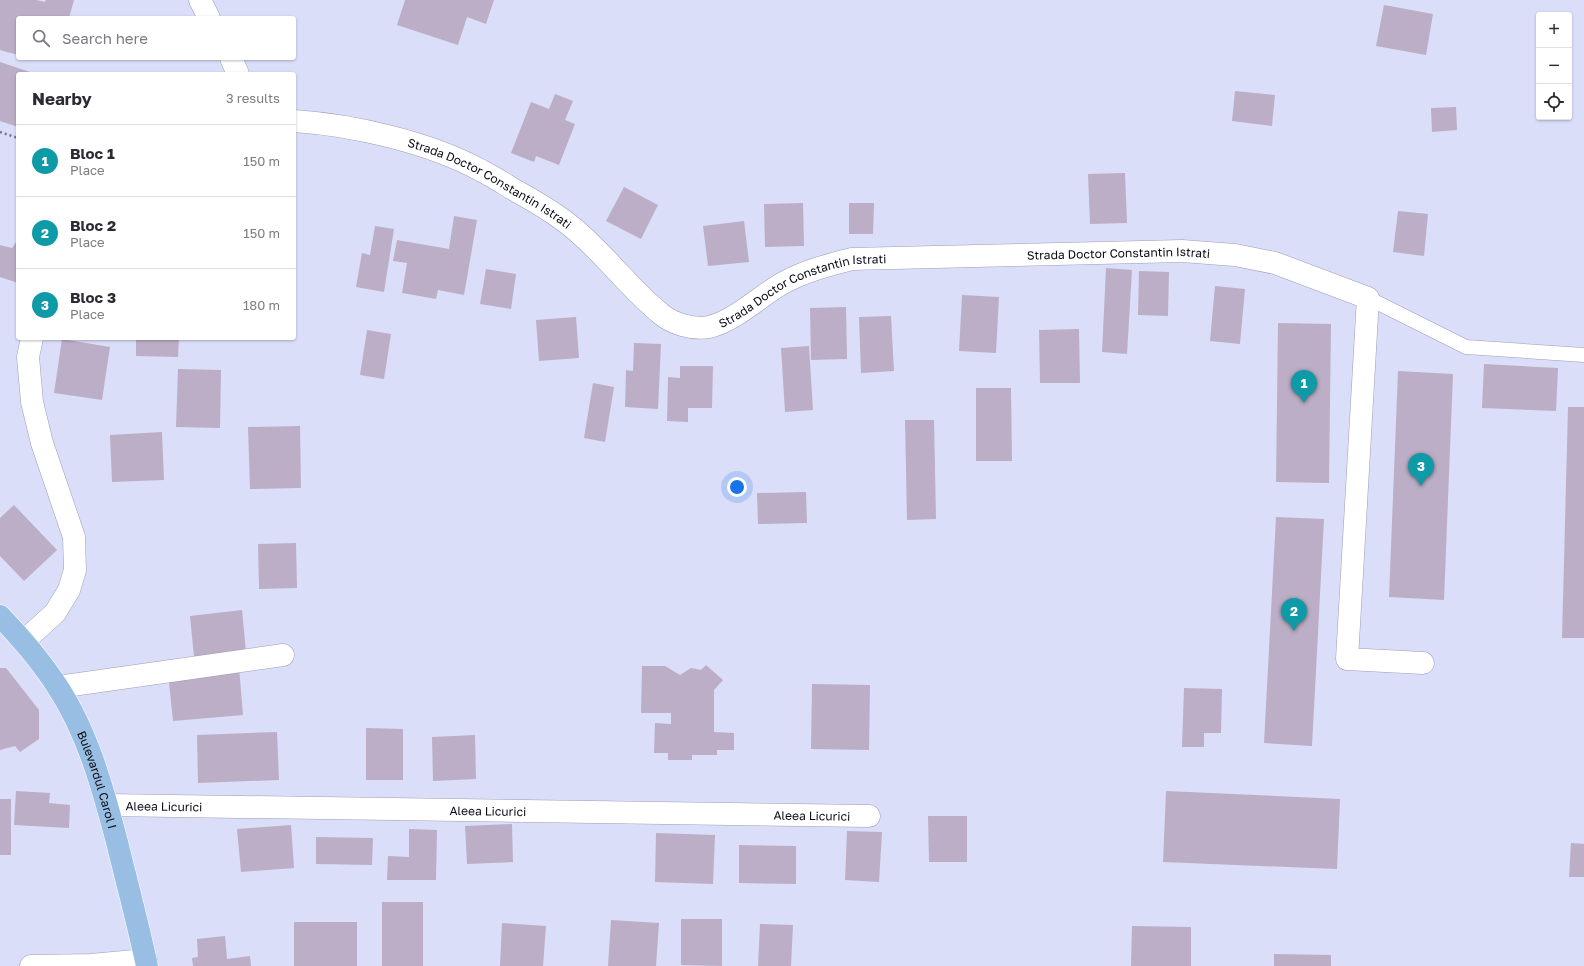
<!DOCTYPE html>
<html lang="en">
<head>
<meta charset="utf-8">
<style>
	:root { --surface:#fff; --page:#f7f7f7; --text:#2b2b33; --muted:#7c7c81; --line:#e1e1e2; --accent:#8a5801 }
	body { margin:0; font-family:"Golos Text",sans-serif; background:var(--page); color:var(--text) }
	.controls { position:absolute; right:12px; top:12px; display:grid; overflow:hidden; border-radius:4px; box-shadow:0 1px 3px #0004 }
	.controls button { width:36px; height:36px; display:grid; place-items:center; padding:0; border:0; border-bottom:1px solid var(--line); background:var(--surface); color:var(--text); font:20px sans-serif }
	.you { position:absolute; left:737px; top:487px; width:14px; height:14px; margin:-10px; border:3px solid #fff; border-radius:50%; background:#1a73e8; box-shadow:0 0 0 6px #1a73e833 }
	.badge { display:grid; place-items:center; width:26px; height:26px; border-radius:50%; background:var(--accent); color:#fff; font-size:13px; font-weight:700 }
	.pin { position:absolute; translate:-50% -33px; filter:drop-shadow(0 1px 2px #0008) }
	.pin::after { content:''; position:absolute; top:21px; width:14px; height:12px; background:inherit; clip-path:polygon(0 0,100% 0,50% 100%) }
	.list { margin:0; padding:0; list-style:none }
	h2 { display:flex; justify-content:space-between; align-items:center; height:52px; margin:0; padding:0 16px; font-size:17px }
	h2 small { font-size:13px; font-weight:400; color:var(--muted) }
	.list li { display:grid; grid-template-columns:26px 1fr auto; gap:12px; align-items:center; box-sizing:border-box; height:72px; padding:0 16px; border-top:1px solid var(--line) }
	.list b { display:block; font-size:15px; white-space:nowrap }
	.list p { margin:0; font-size:13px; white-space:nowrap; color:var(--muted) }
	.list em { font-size:13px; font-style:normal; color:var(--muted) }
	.icon { flex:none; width:22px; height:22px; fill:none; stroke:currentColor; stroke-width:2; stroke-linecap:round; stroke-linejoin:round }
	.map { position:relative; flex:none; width:1584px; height:966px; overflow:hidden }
	.search { position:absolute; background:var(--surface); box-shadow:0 1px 3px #0004; left:16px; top:16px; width:280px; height:44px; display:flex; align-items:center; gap:10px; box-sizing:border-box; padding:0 14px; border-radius:4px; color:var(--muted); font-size:15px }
	.panel { position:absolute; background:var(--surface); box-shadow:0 1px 3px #0004; left:16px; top:72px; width:280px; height:268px; border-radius:4px }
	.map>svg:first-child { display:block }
</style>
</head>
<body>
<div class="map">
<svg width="1584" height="966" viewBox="0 0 1584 966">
	<rect width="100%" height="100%" fill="#dbdef9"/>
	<g fill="#bcaec6">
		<path d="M0,0H36L45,2L46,0H74L69,18H18V55L0,50Z"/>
		<path d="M405,0H494L486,24L467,17L458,45L397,25Z"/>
		<path d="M1384,5L1433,14L1426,55L1376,46Z"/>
		<path d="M0,62L36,74H18V127L0,121Z"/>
		<path d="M1235,91L1275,95L1272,126L1232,121Z"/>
		<path d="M555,94L573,101L565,120L575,124L559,165L536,156L534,162L511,153L531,102L549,109Z"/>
		<path d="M1456,107L1457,130L1432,132L1431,108Z"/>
		<path d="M1125,173L1127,223L1090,224L1088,174Z"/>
		<path d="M624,187L658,205L641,239L606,221Z"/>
		<path d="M803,203L804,246L765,247L764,204Z"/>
		<path d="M849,203H874L873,234H849Z"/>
		<path d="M1398,211L1428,214L1424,256L1393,252Z"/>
		<path d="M454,216L477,220L464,295L438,290L436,299L402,293L407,263L393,261L397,240L449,249Z"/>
		<path d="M744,221L749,262L708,266L703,226Z"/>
		<path d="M375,226L394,229L384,292L356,287L362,253L370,255Z"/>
		<path d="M18,239V283L0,277V245L12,248Z"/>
		<path d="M1106,268L1132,270L1127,354L1102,352Z"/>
		<path d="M486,269L516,274L511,309L480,304Z"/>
		<path d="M1139,271L1169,272L1168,316L1138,315Z"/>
		<path d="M1215,286L1245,289L1240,344L1210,341Z"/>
		<path d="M962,295L999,297L996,353L959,351Z"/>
		<path d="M846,307L847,359L811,360L810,308Z"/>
		<path d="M891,316L894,371L861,373L859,317Z"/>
		<path d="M576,317L579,358L539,361L536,320Z"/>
		<path d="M1278,323L1331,324L1329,483L1276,482Z"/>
		<path d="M1079,329L1080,383H1040L1039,330Z"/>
		<path d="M367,330L391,334L384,379L360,375Z"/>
		<path d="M136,338H179L178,357L136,356Z"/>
		<path d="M62,339L110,347L102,400L54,393Z"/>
		<path d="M634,343L661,344L658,409L625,407L626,370L633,371Z"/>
		<path d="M809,346L813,410L785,412L781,348Z"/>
		<path d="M1484,364L1558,368L1556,411L1482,408Z"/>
		<path d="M680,366H713L712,408H688V422L667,421L668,377L680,378Z"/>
		<path d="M178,369L221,370L220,428L176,427Z"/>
		<path d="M1398,371L1453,374L1444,600L1389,597Z"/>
		<path d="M593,383L614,387L605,442L584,438Z"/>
		<path d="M976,388H1011L1012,461H976Z"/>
		<path d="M1568,407H1584V638H1562Z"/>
		<path d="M905,420H934L936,519L907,520Z"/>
		<path d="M300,426L301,488L250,489L248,427Z"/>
		<path d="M162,432L164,480L112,482L110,435Z"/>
		<path d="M806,492L807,523L758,524L757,493Z"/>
		<path d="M14,505L57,550L24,581L0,556V518Z"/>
		<path d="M1276,517L1324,519L1312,746L1264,743Z"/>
		<path d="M296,543L297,588L259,589L258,544Z"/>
		<path d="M242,610L246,652L194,657L190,616Z"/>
		<path d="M706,665L723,680L714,690V732L734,733V750H717V755H692V760H668V753H654L655,723L671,724V713H641L642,666H665L680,675L691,668L701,670Z"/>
		<path d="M239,667L243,715L173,721L168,673Z"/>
		<path d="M0,668H6L39,710V739L20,752L15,746L0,750Z"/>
		<path d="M812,684L870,685L869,750L811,749Z"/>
		<path d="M1184,688L1222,689L1221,733H1204V747H1182Z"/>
		<path d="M366,728L403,729V780H366Z"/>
		<path d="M277,732L279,780L198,783L197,735Z"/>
		<path d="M475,735L476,779L433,781L432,737Z"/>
		<path d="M16,791L50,793L49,803L70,805L69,828L14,825Z"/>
		<path d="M1166,791L1340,799L1337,869L1163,862Z"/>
		<rect x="0" y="799" width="11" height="56"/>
		<path d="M928,816H967V862H929Z"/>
		<path d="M512,824L513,862L467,864L465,826Z"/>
		<path d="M291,825L294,868L241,872L237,829Z"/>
		<path d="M409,829L437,830L436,880H387L388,856L409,857Z"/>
		<path d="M847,831L882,832L879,882L845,880Z"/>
		<path d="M656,833L715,835L713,884L655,882Z"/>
		<path d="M316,837L373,838L372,865L316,864Z"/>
		<path d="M1571,843L1584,844V877H1569Z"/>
		<path d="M739,845L796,846V884L739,883Z"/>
		<rect x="382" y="902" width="41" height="64"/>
		<path d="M681,919H722V966L681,965Z"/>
		<path d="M611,920L659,923L656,966H608Z"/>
		<rect x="294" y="922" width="63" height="44"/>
		<path d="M502,923L546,926L543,966H500Z"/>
		<path d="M760,924L793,925L791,966H758Z"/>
		<path d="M1132,926L1191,927V966H1131Z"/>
		<path d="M225,936L227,959L250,956L251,966H193L192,958L198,957L197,939Z"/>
		<path d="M1274,954L1331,955V966H1274Z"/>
	</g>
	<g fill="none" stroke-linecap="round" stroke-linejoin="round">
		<g stroke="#9b9eb8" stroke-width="15">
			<path id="lane" d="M1368,298L1466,347L1584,355"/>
		</g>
		<g stroke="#9b9eb8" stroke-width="23">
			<g id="street">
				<path d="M200,0L209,18"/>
				<path d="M231,58L238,74"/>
				<path id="s1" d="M294,121C353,125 429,142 482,171C494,177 506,185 518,192C536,202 555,213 572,227C604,253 629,288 661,314C673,324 693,330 709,327C735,321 760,296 783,283C805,271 828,265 852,259L1182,251L1235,255L1275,263L1368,298L1347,659L1423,663"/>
				<path d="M24,641L55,613L69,590L75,570L74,537L42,443L32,402L28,357L32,338"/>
				<path d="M58,687L283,655"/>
				<path id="s2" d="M107,805L869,816"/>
				<path d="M31,966L91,965L146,960"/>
			</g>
		</g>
		<g stroke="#fff" stroke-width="23">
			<g id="primary">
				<path id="s3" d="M0,616C21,638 41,661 57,686C88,733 103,789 117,842C127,883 138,924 147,966"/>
			</g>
		</g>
		<path stroke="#737587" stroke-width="2.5" stroke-dasharray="2 3" stroke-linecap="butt" d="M0,132L18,138"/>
		<use href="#lane" stroke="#fff" stroke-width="14"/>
		<use href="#street" stroke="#fff" stroke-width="22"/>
		<use href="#primary" stroke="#98bee4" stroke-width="22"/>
	</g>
	<g text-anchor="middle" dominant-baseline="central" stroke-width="4" stroke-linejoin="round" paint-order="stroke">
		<g font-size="12" fill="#0a0b13" stroke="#dbdef9">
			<text stroke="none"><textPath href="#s1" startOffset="208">Strada Doctor Constantin Istrati</textPath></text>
			<text stroke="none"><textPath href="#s1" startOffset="904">Strada Doctor Constantin Istrati</textPath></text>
			<text stroke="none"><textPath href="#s1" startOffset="580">Strada Doctor Constantin Istrati</textPath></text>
			<text stroke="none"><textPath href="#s3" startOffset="193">Bulevardul Carol I</textPath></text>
			<text stroke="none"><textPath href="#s2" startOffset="57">Aleea Licurici</textPath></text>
			<text stroke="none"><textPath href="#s2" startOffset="381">Aleea Licurici</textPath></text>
			<text stroke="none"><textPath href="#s2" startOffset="705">Aleea Licurici</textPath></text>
		</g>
	</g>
</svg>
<div class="controls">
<button>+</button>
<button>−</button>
<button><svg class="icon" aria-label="locate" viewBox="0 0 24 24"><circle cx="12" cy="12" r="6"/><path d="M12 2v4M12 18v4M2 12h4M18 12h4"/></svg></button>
</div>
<div class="you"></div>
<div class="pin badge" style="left:1304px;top:403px;background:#0f9aa8">1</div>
<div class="pin badge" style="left:1294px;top:631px;background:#0f9aa8">2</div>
<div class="pin badge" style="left:1421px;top:486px;background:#0f9aa8">3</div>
<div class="search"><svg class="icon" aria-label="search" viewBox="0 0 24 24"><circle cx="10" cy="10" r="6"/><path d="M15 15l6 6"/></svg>Search here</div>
<section class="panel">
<h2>Nearby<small>3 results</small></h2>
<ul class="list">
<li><span class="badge" style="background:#0f9aa8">1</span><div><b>Bloc 1</b><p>Place</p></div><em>150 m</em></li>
<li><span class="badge" style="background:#0f9aa8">2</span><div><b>Bloc 2</b><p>Place</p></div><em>150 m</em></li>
<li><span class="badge" style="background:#0f9aa8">3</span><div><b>Bloc 3</b><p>Place</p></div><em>180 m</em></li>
</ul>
</section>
</div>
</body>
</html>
